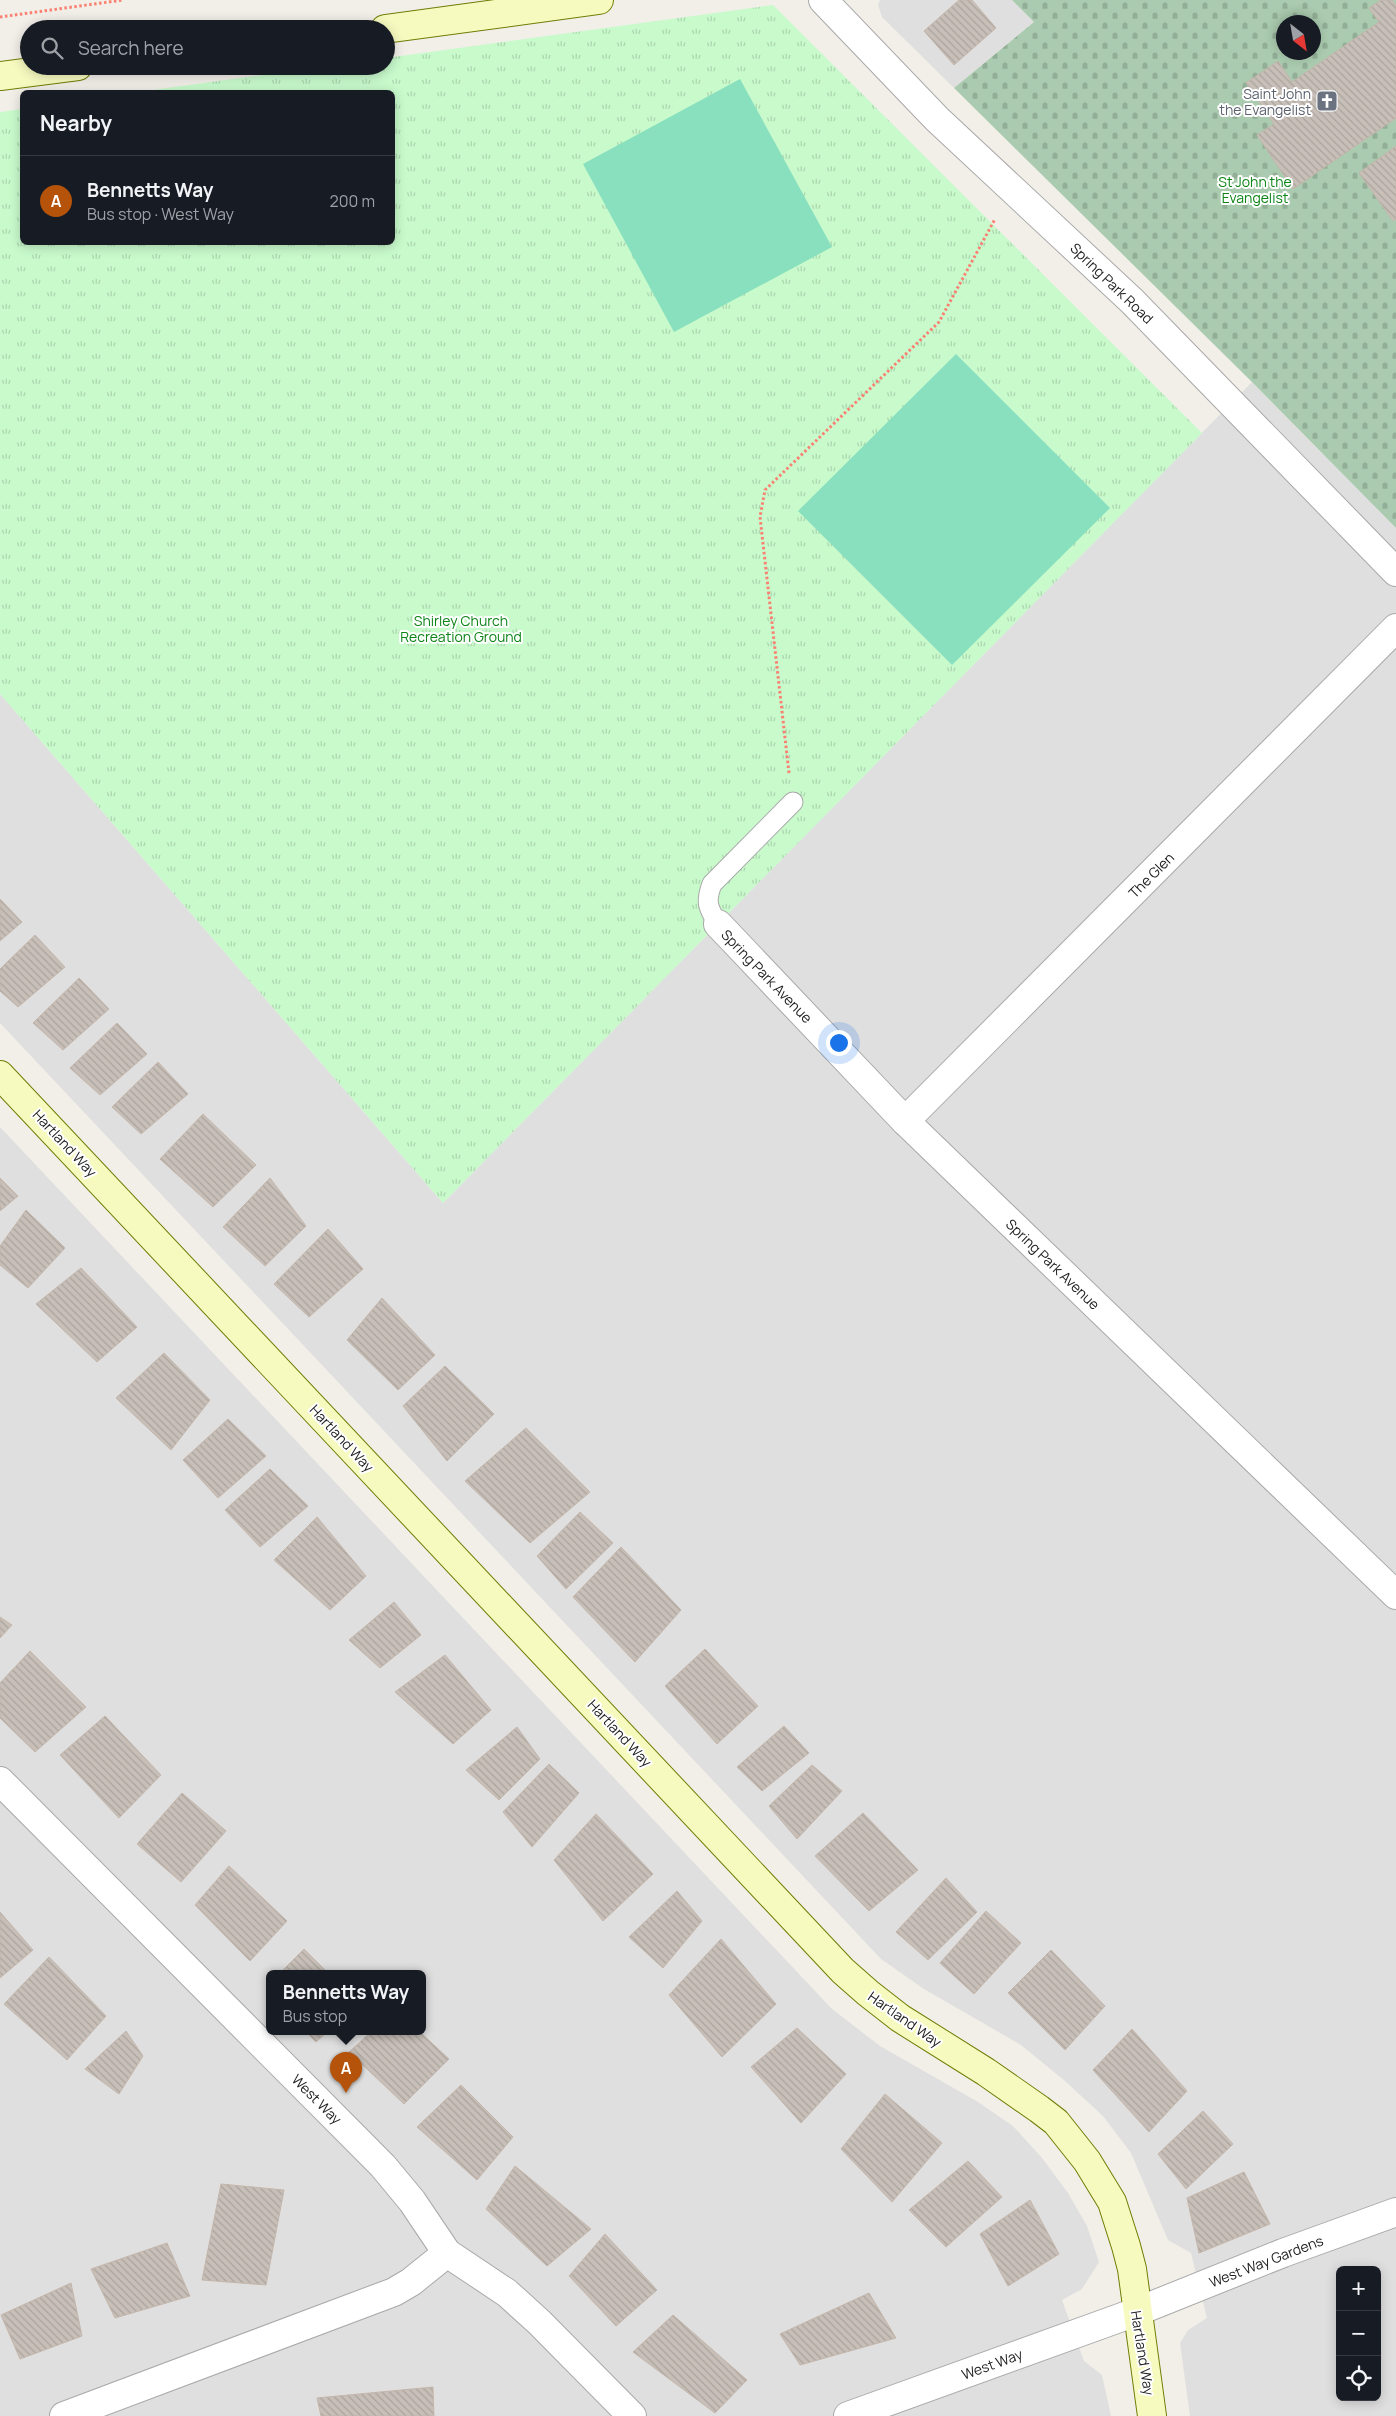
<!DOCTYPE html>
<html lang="en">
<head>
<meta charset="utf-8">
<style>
	:root { --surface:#171b24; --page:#20242c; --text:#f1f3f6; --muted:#9ea1a6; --line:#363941; --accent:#b45309 }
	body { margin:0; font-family:Manrope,sans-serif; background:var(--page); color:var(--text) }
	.controls { position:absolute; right:15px; bottom:15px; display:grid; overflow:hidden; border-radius:8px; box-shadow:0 2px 12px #0003 }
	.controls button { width:45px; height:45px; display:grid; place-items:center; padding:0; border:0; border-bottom:1px solid var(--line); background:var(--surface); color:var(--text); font:25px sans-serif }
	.compass { position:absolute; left:1276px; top:15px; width:45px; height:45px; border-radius:50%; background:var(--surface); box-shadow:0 2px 12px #0003; rotate:149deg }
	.you { position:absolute; left:838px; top:1042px; width:18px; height:18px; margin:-12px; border:4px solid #fff; border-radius:50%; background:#1a73e8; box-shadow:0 0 0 8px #1a73e833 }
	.badge { display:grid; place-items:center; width:32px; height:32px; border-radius:50%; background:var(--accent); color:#fff; font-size:16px; font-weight:700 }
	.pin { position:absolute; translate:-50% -41px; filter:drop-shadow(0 1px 2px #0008) }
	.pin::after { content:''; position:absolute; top:26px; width:18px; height:15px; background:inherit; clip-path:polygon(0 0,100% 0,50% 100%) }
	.popup { position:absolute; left:266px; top:1970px; width:160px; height:65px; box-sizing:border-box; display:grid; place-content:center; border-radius:8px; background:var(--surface); filter:drop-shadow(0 1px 4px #0005); font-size:16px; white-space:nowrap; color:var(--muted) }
	.popup b { font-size:19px; color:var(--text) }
	.popup::after { content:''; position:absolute; left:50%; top:100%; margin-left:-10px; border:10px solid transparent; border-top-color:var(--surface) }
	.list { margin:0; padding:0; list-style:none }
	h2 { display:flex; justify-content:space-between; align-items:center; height:65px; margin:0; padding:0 20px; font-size:21px }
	h2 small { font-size:16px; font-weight:400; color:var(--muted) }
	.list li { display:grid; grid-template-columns:32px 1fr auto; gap:15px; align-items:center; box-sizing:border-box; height:90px; padding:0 20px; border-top:1px solid var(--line) }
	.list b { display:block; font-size:19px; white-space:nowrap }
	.list p { margin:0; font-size:16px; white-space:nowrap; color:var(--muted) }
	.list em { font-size:16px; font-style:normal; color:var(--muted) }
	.icon { flex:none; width:28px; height:28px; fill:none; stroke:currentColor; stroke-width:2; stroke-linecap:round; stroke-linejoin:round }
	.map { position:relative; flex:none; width:1396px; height:2416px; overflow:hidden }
	.search { position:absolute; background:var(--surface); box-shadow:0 2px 12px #0003; left:20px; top:20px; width:375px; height:55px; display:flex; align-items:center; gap:12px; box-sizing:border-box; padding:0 18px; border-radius:28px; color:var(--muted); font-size:19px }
	.panel { position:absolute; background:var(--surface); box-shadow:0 2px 12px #0003; left:20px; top:90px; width:375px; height:155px; border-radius:8px }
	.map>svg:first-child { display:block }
</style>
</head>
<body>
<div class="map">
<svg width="1396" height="2416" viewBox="0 0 1396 2416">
	<defs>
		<pattern id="cemetery-stones" width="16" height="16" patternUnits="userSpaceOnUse" patternTransform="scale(1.25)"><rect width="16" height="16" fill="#aacbaf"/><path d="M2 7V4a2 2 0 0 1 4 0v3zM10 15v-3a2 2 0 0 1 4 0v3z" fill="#92ae96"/></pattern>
		<pattern id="park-tufts" width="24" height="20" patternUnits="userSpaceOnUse" patternTransform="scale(1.25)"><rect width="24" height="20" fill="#c8facc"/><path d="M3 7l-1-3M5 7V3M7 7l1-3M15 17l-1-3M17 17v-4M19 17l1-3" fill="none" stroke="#acd6af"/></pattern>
		<pattern id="building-back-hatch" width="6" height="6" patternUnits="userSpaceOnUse" patternTransform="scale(1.25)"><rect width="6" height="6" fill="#c7bfb8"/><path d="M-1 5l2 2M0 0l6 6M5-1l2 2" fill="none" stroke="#aba49e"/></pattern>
	</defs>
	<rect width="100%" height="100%" fill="#f2efe9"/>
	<g fill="#e0dfdf" fill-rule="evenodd">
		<path d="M880,0H1012L1034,22L954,88L882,17L878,5Z"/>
		<path d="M1252,382L1396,528V2416H1190L1180,2343L1188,2330L1207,2318L1191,2253L1168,2240L1131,2153L1103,2116L1065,2081L1021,2045L924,1989L881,1959L0,1023V694L443,1203ZM1340,2270H1377V2397H1340Z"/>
		<path d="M0,1127L832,2009L880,2046L978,2102L1013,2126L1042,2158L1068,2193L1087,2226L1099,2262L1082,2289L1062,2300L1084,2361L1102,2375L1111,2416H0ZM270,1974H422V2032H270Z"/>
	</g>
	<path fill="url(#cemetery-stones)" fill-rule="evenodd" d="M1012,0H1396V528L1252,382L954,88L1034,22ZM1284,22H1314V52H1284Z"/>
	<path fill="url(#park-tufts)" d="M773,5L1202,433L443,1203L0,694V112L22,109V242H392V92H138L328,66H386V58Z"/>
	<g fill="#88e0be">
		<path d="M740,79L832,247L674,332L583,164Z"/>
		<path d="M956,354L1110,508L952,665L798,511Z"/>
	</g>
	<g fill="url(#building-back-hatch)" stroke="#c4b6ab">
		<path d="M959,0H972L996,28L954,65L924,31Z"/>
		<path d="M1381,0H1392L1396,6V118L1293,189L1257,135L1274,124L1246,83L1278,61L1292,82L1379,22L1369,8Z"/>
		<path d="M1396,146V219L1393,221L1359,173Z"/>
		<path d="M0,899L22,922L0,941Z"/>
		<path d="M35,935L65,967L18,1007L0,991V969Z"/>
		<path d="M79,978L109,1009L63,1050L33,1023Z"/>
		<path d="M117,1023L147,1054L100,1095L70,1068Z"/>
		<path d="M158,1062L188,1094L141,1134L112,1107Z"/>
		<path d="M203,1114L256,1165L213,1207L160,1159Z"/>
		<path d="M0,1178L18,1196L0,1211Z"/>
		<path d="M270,1178L306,1226L265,1266L223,1227Z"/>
		<path d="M26,1210L65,1248L28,1288L0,1265V1246Z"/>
		<path d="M328,1229L363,1269L309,1317L274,1284Z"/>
		<path d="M81,1268L137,1327L97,1362L36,1304Z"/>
		<path d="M382,1298L435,1355L398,1390L347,1340Z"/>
		<path d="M164,1353L210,1400L171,1450L116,1398Z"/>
		<path d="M445,1366L494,1414L447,1461L403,1406Z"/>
		<path d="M228,1419L266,1456L218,1498L183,1460Z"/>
		<path d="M526,1428L590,1492L530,1543L465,1481Z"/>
		<path d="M270,1469L308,1506L260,1547L225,1510Z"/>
		<path d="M580,1512L613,1543L566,1589L537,1556Z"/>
		<path d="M317,1517L366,1576L330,1610L274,1560Z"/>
		<path d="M621,1547L681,1610L635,1662L573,1597Z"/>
		<path d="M394,1602L421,1635L380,1668L349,1640Z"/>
		<path d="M0,1617L12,1625L0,1638Z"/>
		<path d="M705,1649L758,1706L717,1744L665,1686Z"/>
		<path d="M30,1651L86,1707L35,1752L0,1718V1683Z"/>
		<path d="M445,1655L491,1710L453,1744L395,1692Z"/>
		<path d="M105,1716L161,1775L119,1818L60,1755Z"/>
		<path d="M784,1726L809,1753L762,1791L737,1767Z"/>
		<path d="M517,1727L540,1759L499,1800L466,1770Z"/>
		<path d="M549,1764L579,1793L532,1847L503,1812Z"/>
		<path d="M812,1765L842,1791L797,1839L769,1806Z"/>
		<path d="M182,1793L226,1831L181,1882L137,1844Z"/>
		<path d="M863,1813L918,1870L869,1911L815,1856Z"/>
		<path d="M596,1814L653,1874L603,1921L554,1860Z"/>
		<path d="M229,1866L287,1921L250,1961L195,1905Z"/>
		<path d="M946,1878L977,1912L928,1960L896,1932Z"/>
		<path d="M677,1891L702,1921L663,1968L629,1937Z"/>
		<path d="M986,1911L1021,1943L974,1994L940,1963Z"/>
		<path d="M0,1912L33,1950L0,1978Z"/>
		<path d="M721,1939L776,2004L722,2057L669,1995Z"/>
		<path d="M304,1949L329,1974H279Z"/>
		<path d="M1051,1950L1105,2006L1065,2050L1008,1993Z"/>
		<path d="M49,1957L106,2016L67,2060L4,2004Z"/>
		<path d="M797,2028L846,2074L801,2123L751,2067Z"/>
		<path d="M1132,2029L1187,2091L1149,2132L1093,2070Z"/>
		<path d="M126,2031L143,2056L119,2094L85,2069Z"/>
		<path d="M306,2032H327L316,2042Z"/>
		<path d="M371,2032H420L449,2059L404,2104L349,2052Z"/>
		<path d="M461,2085L513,2137L477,2180L417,2127Z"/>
		<path d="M885,2094L942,2143L892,2202L841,2149Z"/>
		<path d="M1203,2111L1233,2144L1186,2189L1158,2154Z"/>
		<path d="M968,2161L1002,2197L946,2247L909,2210Z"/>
		<path d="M515,2166L591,2229L547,2266L486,2209Z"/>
		<path d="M1244,2172L1270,2224L1199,2253L1187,2198Z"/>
		<path d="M221,2184L284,2190L266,2285L202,2280Z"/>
		<path d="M1030,2200L1059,2254L1008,2286L980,2234Z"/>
		<path d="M605,2234L657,2290L616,2326L569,2276Z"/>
		<path d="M167,2243L190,2296L115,2318L91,2269Z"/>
		<path d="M71,2283L82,2336L20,2359L1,2315Z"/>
		<path d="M869,2293L896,2338L800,2365L780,2334Z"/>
		<path d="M673,2315L747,2380L715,2413L633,2352Z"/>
		<path d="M433,2387L434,2416H321L317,2398Z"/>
	</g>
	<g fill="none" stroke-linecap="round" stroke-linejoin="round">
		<g stroke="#a9a9a9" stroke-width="21">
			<path id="lane" d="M718,924C708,908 705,902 712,884L793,802"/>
		</g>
		<g stroke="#a9a9a9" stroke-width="30">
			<g id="street">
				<path d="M823,0L937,119L1132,301L1396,572"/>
				<path d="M718,924L905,1121L1396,1595"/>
				<path d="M905,1121L1396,628"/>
				<path d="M0,1781L383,2166L412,2201L447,2253L507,2293L539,2322L632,2416"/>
				<path d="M64,2416L394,2292L411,2282L447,2253"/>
				<path d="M848,2416L1136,2312L1283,2253L1396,2212"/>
			</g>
		</g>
		<g stroke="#707d05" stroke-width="30">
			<g id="secondary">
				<path d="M385,29L599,0"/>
				<path d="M0,76L78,66"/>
				<path d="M0,1075L843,1971L868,1993L900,2018L986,2072L1039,2109L1056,2122L1087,2161L1112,2202L1126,2246L1132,2269L1152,2416"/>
			</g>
		</g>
		<g stroke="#fa8072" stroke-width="3" stroke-dasharray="2.5 2.5" stroke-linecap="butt">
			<path d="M0,17L123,0"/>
			<path d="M789,773L760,517L765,490L939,322L995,219"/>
		</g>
		<use href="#lane" stroke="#fff" stroke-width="19"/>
		<use href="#street" stroke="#fff" stroke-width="28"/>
		<use href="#secondary" stroke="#f7fabf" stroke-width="28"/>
	</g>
	<defs>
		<g id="church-square" transform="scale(1.125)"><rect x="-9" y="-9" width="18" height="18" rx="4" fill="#6b7280" stroke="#fff"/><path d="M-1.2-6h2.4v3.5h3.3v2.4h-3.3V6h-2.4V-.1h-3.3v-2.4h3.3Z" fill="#fff"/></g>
	</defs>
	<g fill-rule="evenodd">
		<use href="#church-square" x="1327" y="101"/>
	</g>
	<g text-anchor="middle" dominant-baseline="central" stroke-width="4" stroke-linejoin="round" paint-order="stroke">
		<g font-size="14" fill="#5b616d" stroke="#fff" text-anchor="end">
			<text x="1311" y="93">Saint John<tspan x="1311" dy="16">the Evangelist</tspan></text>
		</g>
		<g font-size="14" fill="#0c8416" stroke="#fff">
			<text x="1255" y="181">St John the<tspan x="1255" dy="16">Evangelist</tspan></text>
			<text x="461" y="620">Shirley Church<tspan x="461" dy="16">Recreation Ground</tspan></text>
		</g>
		<g font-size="14" fill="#222" stroke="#fff">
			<text transform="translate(1112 283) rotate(44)">Spring Park Road</text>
			<text transform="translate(1151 875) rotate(-45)">The Glen</text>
			<text transform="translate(767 976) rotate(46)">Spring Park Avenue</text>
			<text transform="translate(65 1143) rotate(47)">Hartland Way</text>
			<text transform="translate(1053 1264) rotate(44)">Spring Park Avenue</text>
			<text transform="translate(342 1438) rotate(47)">Hartland Way</text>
			<text transform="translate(620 1733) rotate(47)">Hartland Way</text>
			<text transform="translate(905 2019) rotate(35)">Hartland Way</text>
			<text transform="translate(317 2099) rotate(45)">West Way</text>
			<text transform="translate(1266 2261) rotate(-21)">West Way Gardens</text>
			<text transform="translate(1143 2353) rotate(81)">Hartland Way</text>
			<text transform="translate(992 2364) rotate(-20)">West Way</text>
		</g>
	</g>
</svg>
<div class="controls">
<button>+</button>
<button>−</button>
<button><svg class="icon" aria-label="locate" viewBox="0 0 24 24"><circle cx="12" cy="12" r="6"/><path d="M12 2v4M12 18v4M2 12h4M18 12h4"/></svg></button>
</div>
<svg class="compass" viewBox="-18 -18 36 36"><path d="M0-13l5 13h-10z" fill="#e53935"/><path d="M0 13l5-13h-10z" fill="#9ea1a6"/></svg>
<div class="you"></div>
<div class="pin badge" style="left:346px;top:2093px">A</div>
<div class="popup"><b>Bennetts Way</b>Bus stop</div>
<div class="search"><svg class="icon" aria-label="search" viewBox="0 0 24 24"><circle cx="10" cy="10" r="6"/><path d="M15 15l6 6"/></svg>Search here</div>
<section class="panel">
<h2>Nearby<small></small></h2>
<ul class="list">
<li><span class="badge">A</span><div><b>Bennetts Way</b><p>Bus stop · West Way</p></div><em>200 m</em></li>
</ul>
</section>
</div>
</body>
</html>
